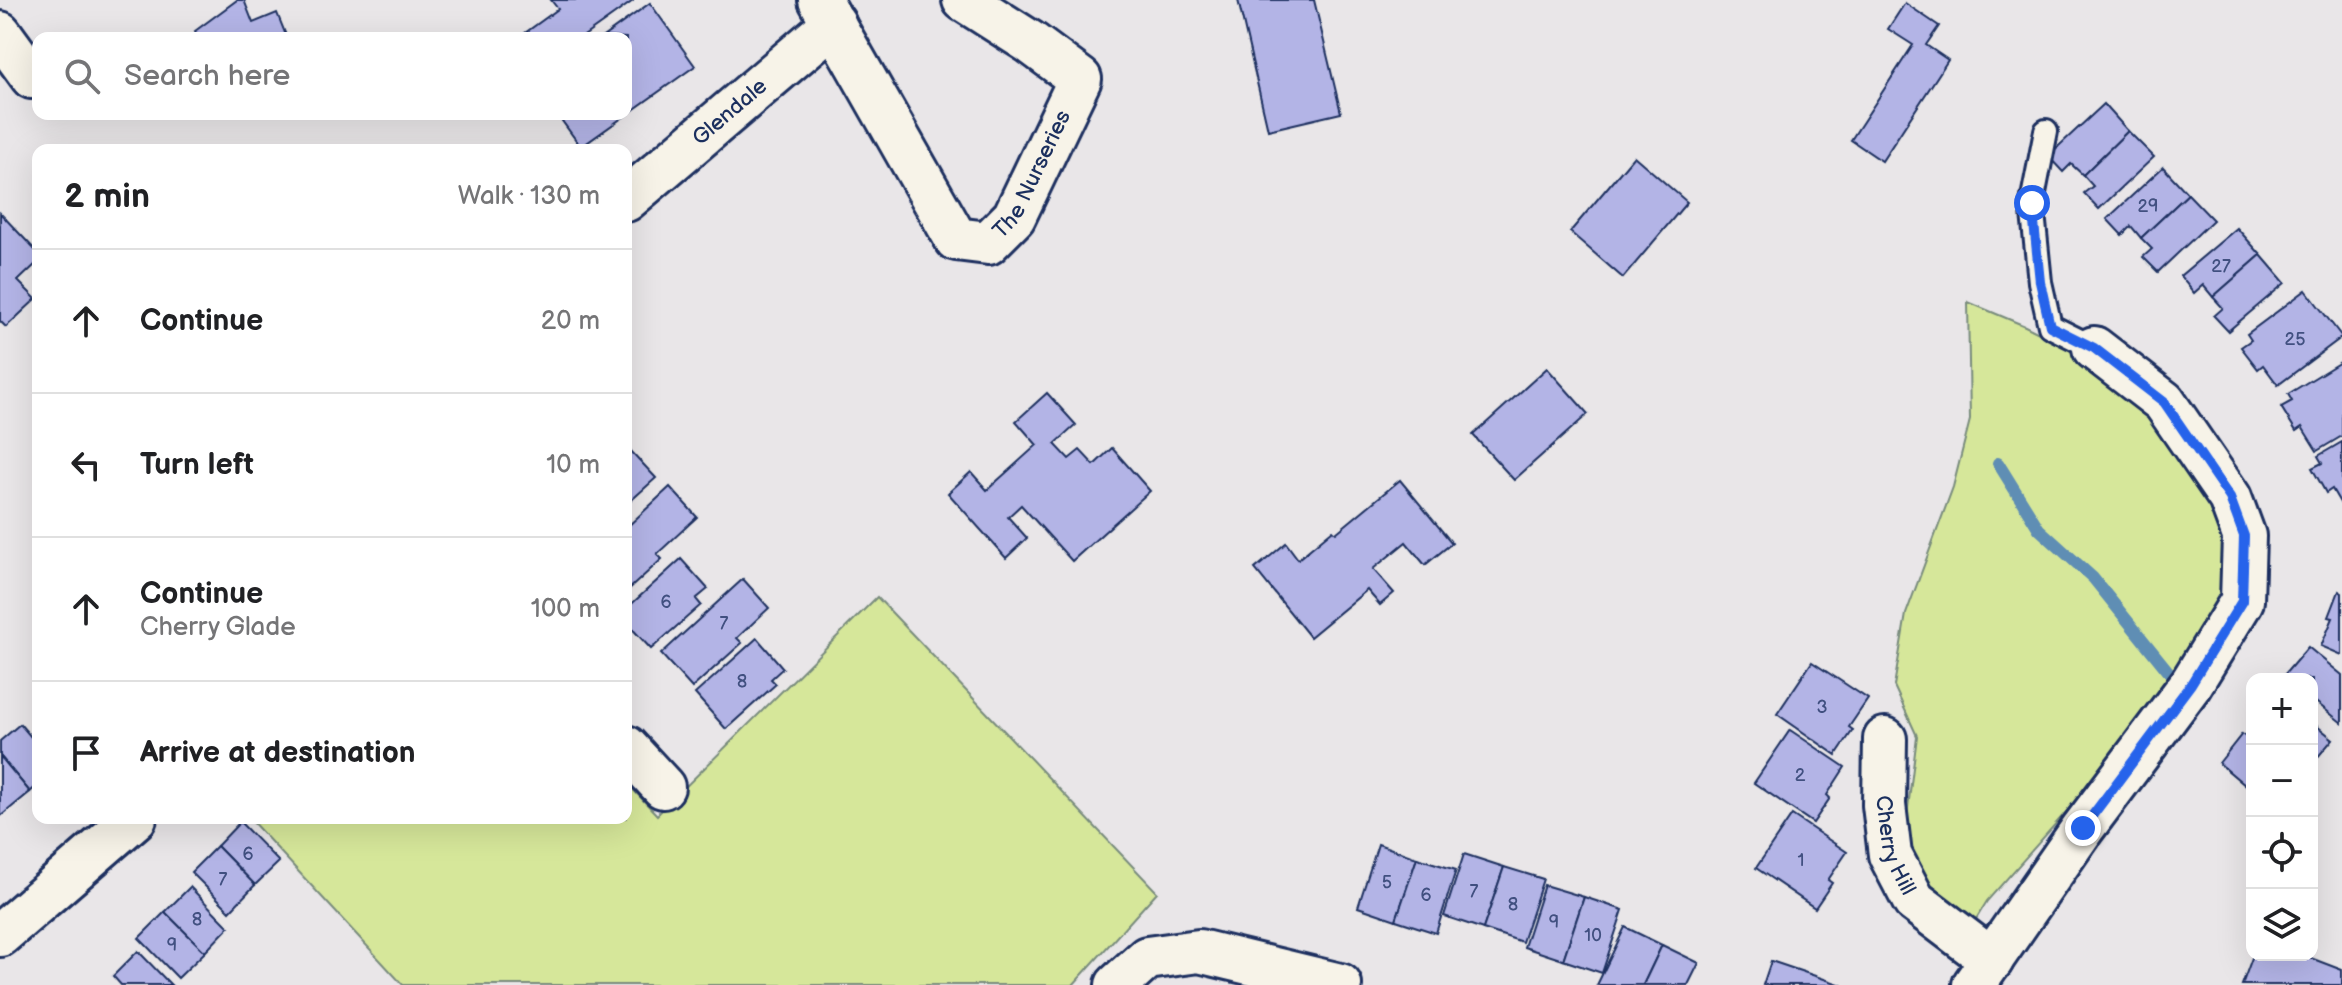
<!DOCTYPE html>
<html lang="en">
<head>
<meta charset="utf-8">
<style>
	:root { --surface:#fff; --page:#f6f6f6; --text:#202124; --muted:#757577; --line:#e0e0e0 }
	body { margin:0; font-family:"Balsamiq Sans",sans-serif; background:var(--page); color:var(--text) }
	.controls { position:absolute; right:24px; bottom:24px; display:grid; overflow:hidden; border-radius:16px; box-shadow:0 8px 32px #0002 }
	.controls button { width:72px; height:72px; display:grid; place-items:center; padding:0; border:0; border-bottom:2px solid var(--line); background:var(--surface); color:var(--text); font:40px sans-serif }
	.stop { position:absolute; width:24px; height:24px; margin:-18px; border:6px solid #2563eb; border-radius:50%; background:#fff }
	.stop.end { background:#2563eb; border-color:#fff; box-shadow:0 2px 8px #0008 }
	.list { margin:0; padding:0; list-style:none }
	h2 { display:flex; justify-content:space-between; align-items:center; height:104px; margin:0; padding:0 32px; font-size:34px }
	h2 small { font-size:26px; font-weight:400; color:var(--muted) }
	.list li { display:grid; grid-template-columns:52px 1fr auto; gap:24px; align-items:center; box-sizing:border-box; height:144px; padding:0 32px; border-top:2px solid var(--line) }
	.list b { display:block; font-size:30px; white-space:nowrap }
	.list p { margin:0; font-size:26px; white-space:nowrap; color:var(--muted) }
	.list em { font-size:26px; font-style:normal; color:var(--muted) }
	.icon { flex:none; width:44px; height:44px; fill:none; stroke:currentColor; stroke-width:2; stroke-linecap:round; stroke-linejoin:round }
	.map { position:relative; flex:none; width:2342px; height:985px; overflow:hidden }
	.search { position:absolute; background:var(--surface); box-shadow:0 8px 32px #0002; left:32px; top:32px; width:600px; height:88px; display:flex; align-items:center; gap:20px; box-sizing:border-box; padding:0 28px; border-radius:16px; color:var(--muted); font-size:30px }
	.panel { position:absolute; background:var(--surface); box-shadow:0 8px 32px #0002; left:32px; top:144px; width:600px; height:680px; border-radius:16px }
	.map>svg:first-child { display:block }
</style>
</head>
<body>
<div class="map">
<svg width="2342" height="985" viewBox="0 0 2342 985">
	<rect width="100%" height="100%" fill="#e9e6e8"/>
	<filter id="ink" filterUnits="userSpaceOnUse"><feTurbulence type="fractalNoise" baseFrequency=".0125" numOctaves="2"/><feDisplacementMap in="SourceGraphic" scale="16" xChannelSelector="R" yChannelSelector="G"/><feConvolveMatrix kernelMatrix="1 2 1 2 8 2 1 2 1" color-interpolation-filters="sRGB"/></filter>
	<g filter="url(#ink)">
		<g fill="#d6e79a" stroke="#788b7c" stroke-width="2">
			<path d="M1968,302L2025,326L2067,347L2155,416L2220,505L2234,589L2154,713L1987,901L1970,929L1916,880L1907,816L1917,736L1894,686L1906,614L1953,487L1970,420Z"/>
			<path d="M877,597L1157,892L1073,985H403L249,818H626V782L657,815Z"/>
		</g>
		<g fill="none" stroke-linecap="round" stroke-linejoin="round">
			<path stroke="#5f8eb4" stroke-width="12" d="M1998,463L2039,529L2093,578L2168,671"/>
		</g>
		<g fill="#b3b4e6" stroke="#1b2f5e" stroke-width="2">
			<path d="M237,0H244L253,23L277,13L287,38H198L195,31Z"/>
			<path d="M551,0H633V1L581,38H518L558,9Z"/>
			<path d="M1238,0H1314L1341,113L1268,130Z"/>
			<path d="M650,3L695,66L581,147L557,114H626V38L603,37Z"/>
			<path d="M1905,3L1939,26L1926,45L1948,60L1882,161L1851,140L1913,45L1888,29Z"/>
			<path d="M2104,104L2128,131L2083,175L2071,164L2063,172L2048,156Z"/>
			<path d="M2128,131L2154,157L2099,209L2084,193L2093,186L2083,175Z"/>
			<path d="M1634,156L1687,202L1623,278L1570,232Z"/>
			<path d="M2163,167L2188,194L2141,238L2131,226L2122,235L2107,219Z"/>
			<path d="M2188,194L2213,220L2158,272L2143,257L2152,249L2141,238Z"/>
			<path d="M0,213L38,253V262L18,281L36,299L6,327L0,321Z"/>
			<path d="M2237,228L2261,255L2213,297L2203,285L2194,293L2180,276Z"/>
			<path d="M2261,255L2285,283L2228,331L2214,316L2223,308L2213,297Z"/>
			<path d="M2306,290L2342,337L2278,385L2263,365L2258,369L2241,347L2251,340L2247,334Z"/>
			<path d="M2342,361V436L2317,451L2302,427L2296,431L2281,407L2292,401L2288,394Z"/>
			<path d="M1547,368L1588,414L1514,480L1473,435Z"/>
			<path d="M1047,393L1076,425L1055,444L1069,459L1080,450L1094,465L1112,448L1150,491L1072,561L1021,505L1008,517L1027,538L1006,558L948,493L971,472L987,490L1037,445L1016,421Z"/>
			<path d="M2342,442V506L2332,489L2326,493L2312,468L2322,463L2318,456Z"/>
			<path d="M629,449L656,478L626,505V452Z"/>
			<path d="M1400,480L1452,543L1425,565L1406,542L1373,569L1394,593L1380,605L1367,590L1310,637L1255,569L1286,543L1298,559L1333,530L1336,533Z"/>
			<path d="M670,487L697,517L657,554L662,559L626,592V528Z"/>
			<path d="M681,559L708,589L696,599L701,605L651,649L626,622V609Z"/>
			<path d="M743,579L769,608L737,638L742,643L692,688L661,654Z"/>
			<path d="M2339,591L2342,593V655L2321,646L2333,618L2329,617Z"/>
			<path d="M757,638L783,668L771,679L776,684L726,729L695,694Z"/>
			<path d="M2308,647L2342,675V723L2312,699V679H2288L2284,675Z"/>
			<path d="M1812,662L1868,699L1849,727L1853,730L1836,755L1777,714Z"/>
			<path d="M2312,722L2333,739L2312,764Z"/>
			<path d="M20,724L38,745V785L30,792L0,756V741Z"/>
			<path d="M1790,730L1845,767L1827,795L1830,798L1813,823L1754,783Z"/>
			<path d="M2242,734L2252,742V791L2219,763Z"/>
			<path d="M0,756L30,792L1,816L0,815Z"/>
			<path d="M1792,815L1847,852L1828,880L1832,883L1815,908L1756,868Z"/>
			<path d="M240,822L279,862L255,885L217,846Z"/>
			<path d="M1378,844L1417,858L1396,920L1358,907Z"/>
			<path d="M217,846L255,885L230,911L191,872Z"/>
			<path d="M1464,854L1504,867L1483,929L1444,916Z"/>
			<path d="M1417,858L1456,870L1436,933L1396,920Z"/>
			<path d="M1504,867L1543,879L1522,942L1483,929Z"/>
			<path d="M1544,885L1584,897L1563,960L1524,947Z"/>
			<path d="M190,887L229,927L205,952L165,912Z"/>
			<path d="M1584,897L1623,910L1602,973L1563,960Z"/>
			<path d="M165,912L205,952L178,978L139,938Z"/>
			<path d="M1625,927L1662,945L1643,985H1597Z"/>
			<path d="M1662,945L1699,963L1688,985H1643Z"/>
			<path d="M138,951L171,985H121L113,976Z"/>
			<path d="M2253,955H2303L2342,970V985H2242Z"/>
			<path d="M1771,961L1842,985H1763Z"/>
		</g>
		<g fill="none" stroke-linecap="round" stroke-linejoin="round">
			<g stroke="#1b2f5e" stroke-width="28">
				<path id="service" d="M2046,131L2032,203L2040,282L2050,326L2094,348"/>
			</g>
			<g stroke="#1b2f5e" stroke-width="48">
				<g id="minor">
					<path id="s1" d="M820,0L956,239L988,243L1014,217L1080,79L1030,42L964,0"/>
					<path d="M0,33L32,77"/>
					<path id="s2" d="M626,200L834,23"/>
					<path id="s3" d="M1885,739L1884,805L1890,855L1914,901L1992,960"/>
					<path d="M626,747L663,787"/>
					<path d="M0,935L135,818"/>
					<path d="M1117,985L1147,958L1199,951L1340,985"/>
					<path d="M1974,985L2083,828L2191,684L2242,601L2244,536L2230,498L2164,402L2094,348"/>
				</g>
			</g>
			<use href="#service" stroke="#f7f3e8" stroke-width="22"/>
			<use href="#minor" stroke="#f7f3e8" stroke-width="42"/>
		</g>
	</g>
	<g fill="none" stroke-linecap="round" stroke-linejoin="round" filter="url(#ink)">
		<path stroke="#2563eb" stroke-width="10" d="M2032,203L2040,282L2050,326L2094,348L2164,402L2230,498L2244,536L2242,601L2191,684L2083,828"/>
	</g>
	<g text-anchor="middle" dominant-baseline="central" stroke-width="8" stroke-linejoin="round" paint-order="stroke">
		<g font-size="18" fill="#415080">
			<text x="2148" y="206">29</text>
			<text x="2221" y="266">27</text>
			<text x="2295" y="339">25</text>
			<text x="666" y="602">6</text>
			<text x="724" y="623">7</text>
			<text x="742" y="681">8</text>
			<text x="1822" y="707">3</text>
			<text x="1800" y="775">2</text>
			<text x="248" y="854">6</text>
			<text x="1801" y="860">1</text>
			<text x="223" y="879">7</text>
			<text x="1387" y="882">5</text>
			<text x="1474" y="891">7</text>
			<text x="1426" y="895">6</text>
			<text x="1513" y="904">8</text>
			<text x="197" y="919">8</text>
			<text x="1554" y="922">9</text>
			<text x="1593" y="935">10</text>
			<text x="172" y="945">9</text>
		</g>
		<g font-size="22" fill="#1b2f5e" stroke="#f7f3e8">
			<text stroke="none"><textPath href="#s2" startOffset="136">Glendale</textPath></text>
			<text stroke="none"><textPath href="#s1" startOffset="390">The Nurseries</textPath></text>
			<text stroke="none"><textPath href="#s3" startOffset="108">Cherry Hill</textPath></text>
		</g>
	</g>
</svg>
<div class="controls">
<button>+</button>
<button>−</button>
<button><svg class="icon" aria-label="locate" viewBox="0 0 24 24"><circle cx="12" cy="12" r="6"/><path d="M12 2v4M12 18v4M2 12h4M18 12h4"/></svg></button>
<button><svg class="icon" aria-label="layers" viewBox="0 0 24 24"><path d="M12 4l9 5-9 5-9-5zM3 14l9 5 9-5"/></svg></button>
</div>
<div class="stop" style="left:2032px;top:203px"></div>
<div class="stop end" style="left:2083px;top:828px"></div>
<div class="search"><svg class="icon" aria-label="search" viewBox="0 0 24 24"><circle cx="10" cy="10" r="6"/><path d="M15 15l6 6"/></svg>Search here</div>
<section class="panel">
<h2>2 min<small>Walk · 130 m</small></h2>
<ul class="list">
<li><svg class="icon" aria-label="ahead" viewBox="0 0 24 24"><path d="M12 20V5M6 11l6-6 6 6"/></svg><div><b>Continue</b></div><em>20 m</em></li>
<li><svg class="icon" aria-label="left" viewBox="0 0 24 24"><path d="M17 20v-9H6M10 6l-5 5 5 5"/></svg><div><b>Turn left</b></div><em>10 m</em></li>
<li><svg class="icon" aria-label="ahead" viewBox="0 0 24 24"><path d="M12 20V5M6 11l6-6 6 6"/></svg><div><b>Continue</b><p>Cherry Glade</p></div><em>100 m</em></li>
<li><svg class="icon" aria-label="arrive" viewBox="0 0 24 24"><path d="M6 21V4h12l-3 4 3 4H6"/></svg><div><b>Arrive at destination</b></div></li>
</ul>
</section>
</div>
</body>
</html>
